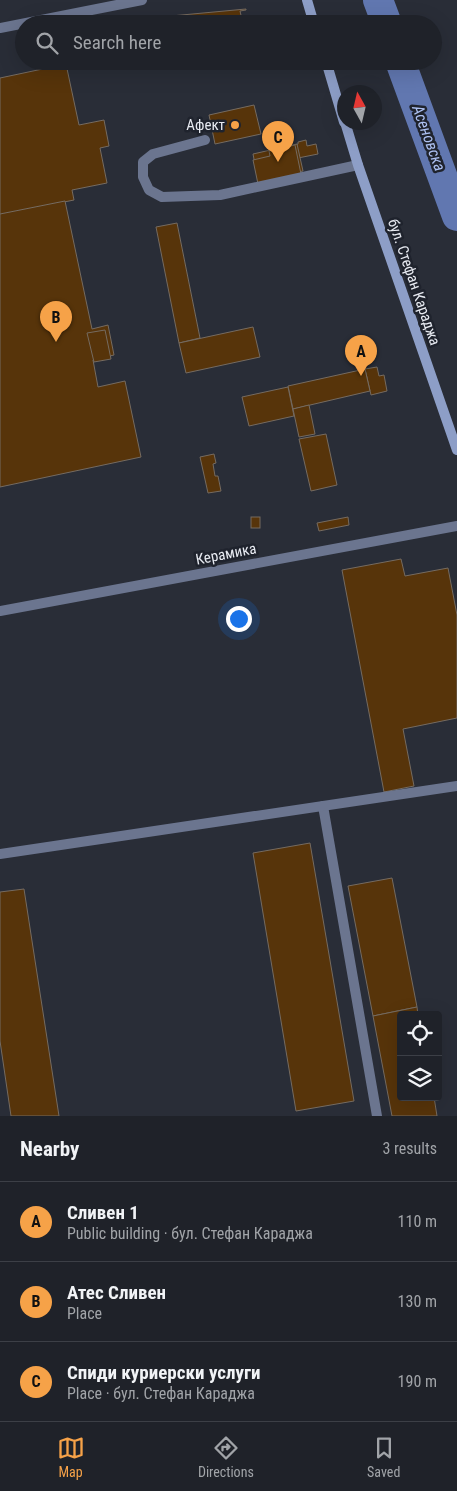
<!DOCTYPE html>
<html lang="en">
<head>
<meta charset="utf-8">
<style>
	:root { --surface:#1f2229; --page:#272a31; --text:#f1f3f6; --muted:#a1a4a8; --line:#3c3f46; --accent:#f6a248 }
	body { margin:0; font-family:"Roboto Condensed",sans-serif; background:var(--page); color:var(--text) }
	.controls { position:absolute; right:15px; bottom:15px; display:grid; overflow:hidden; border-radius:5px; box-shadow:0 5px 20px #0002 }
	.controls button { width:45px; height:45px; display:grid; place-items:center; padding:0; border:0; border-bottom:1px solid var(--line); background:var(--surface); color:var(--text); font:25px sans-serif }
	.compass { position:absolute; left:337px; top:85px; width:45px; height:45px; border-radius:50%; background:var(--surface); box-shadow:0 5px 20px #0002; rotate:352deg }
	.you { position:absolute; left:238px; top:618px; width:18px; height:18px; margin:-12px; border:4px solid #fff; border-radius:50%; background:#1a73e8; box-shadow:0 0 0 8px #1a73e833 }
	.badge { display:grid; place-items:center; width:32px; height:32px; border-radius:50%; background:var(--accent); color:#111; font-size:16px; font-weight:700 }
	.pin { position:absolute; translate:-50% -41px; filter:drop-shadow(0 1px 2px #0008) }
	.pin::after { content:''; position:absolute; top:26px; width:18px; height:15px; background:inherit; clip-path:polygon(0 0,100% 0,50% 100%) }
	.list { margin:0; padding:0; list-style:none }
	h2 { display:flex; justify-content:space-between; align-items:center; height:65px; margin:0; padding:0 20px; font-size:21px }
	h2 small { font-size:16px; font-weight:400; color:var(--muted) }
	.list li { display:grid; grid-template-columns:32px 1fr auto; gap:15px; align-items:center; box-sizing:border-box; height:80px; padding:0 20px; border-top:1px solid var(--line) }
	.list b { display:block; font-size:19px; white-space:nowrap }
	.list p { margin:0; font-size:16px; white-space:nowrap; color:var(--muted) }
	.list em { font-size:16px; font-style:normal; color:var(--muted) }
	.icon { flex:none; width:28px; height:28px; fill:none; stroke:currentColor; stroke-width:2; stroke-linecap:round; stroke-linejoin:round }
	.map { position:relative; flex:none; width:457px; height:1116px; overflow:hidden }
	.search { position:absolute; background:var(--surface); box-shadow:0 5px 20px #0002; left:15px; right:15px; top:15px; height:55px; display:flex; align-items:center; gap:12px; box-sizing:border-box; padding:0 18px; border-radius:28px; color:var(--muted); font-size:19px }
	.sheet { height:305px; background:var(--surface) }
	nav { display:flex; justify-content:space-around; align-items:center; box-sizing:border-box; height:70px; border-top:1px solid var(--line); background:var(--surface); font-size:14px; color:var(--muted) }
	nav a { display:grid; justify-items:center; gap:2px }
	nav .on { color:var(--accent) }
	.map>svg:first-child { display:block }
</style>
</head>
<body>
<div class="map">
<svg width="457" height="1116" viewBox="0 0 457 1116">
	<rect width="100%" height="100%" fill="#292d37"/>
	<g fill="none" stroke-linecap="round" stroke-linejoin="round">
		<g stroke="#6177b0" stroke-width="30">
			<path d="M378,0L387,24"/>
			<path d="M400,61L457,216"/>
		</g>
	</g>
	<g fill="#57340a" stroke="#756b61">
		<path d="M246,9V10L240,11L243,24H172L171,16Z"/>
		<path d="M66,64L79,125L104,120L109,146L100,148L107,183L72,190L74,200L0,215V78Z"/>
		<path d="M254,105L261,134L215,144L209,115Z"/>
		<path d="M306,140L307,146L316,144L318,154L298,158L295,145L298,144V142Z"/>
		<path d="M297,144L303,171L258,180L253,154Z"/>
		<path d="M295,145L301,174L258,184L253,160L270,156L269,151Z"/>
		<path d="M65,201L92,329L108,325L114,355L93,360L98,387L125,381L141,457L0,487V214Z"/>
		<path d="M177,223L200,338L179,343L156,227Z"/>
		<path d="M253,327L260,357L186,373L179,343Z"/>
		<path d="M105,330L111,359L94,362L87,333Z"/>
		<path d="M377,367L379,376L384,375L387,391L371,395L365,369Z"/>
		<path d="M365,369L370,391L293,409L288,386Z"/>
		<path d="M288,387L294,416L249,426L242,397Z"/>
		<path d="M309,405L315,434L299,437L293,409Z"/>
		<path d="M326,434L337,485L311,491L299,439Z"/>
		<path d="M214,454L216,463L213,464L215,476H218L221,491L208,493L200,457Z"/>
		<rect x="251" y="517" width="9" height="11"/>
		<path d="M348,517L349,525L319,531L317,523Z"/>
		<path d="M401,559L405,576L448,568L457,615V718L403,729L414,786L384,792L342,570Z"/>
		<path d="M310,843L354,1101L296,1111L253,853Z"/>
		<path d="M392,878L417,1007L373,1016L348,886Z"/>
		<path d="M24,889L59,1116H11L0,1041V892Z"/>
		<path d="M417,1007L418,1015H401V1097H434L437,1116H392L373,1016Z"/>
	</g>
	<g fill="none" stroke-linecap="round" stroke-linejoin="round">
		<path stroke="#6b758f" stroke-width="10" d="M205,140L153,154L143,162V177L149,190L162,197L220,195L358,165"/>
		<g stroke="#6b758f" stroke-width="10">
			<path d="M0,28L142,0"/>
			<path d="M323,806L377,1116"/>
			<path d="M0,854L457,786"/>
		</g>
		<path stroke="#6b758f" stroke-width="10" d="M0,611L457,526"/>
		<g stroke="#8d9ec7" stroke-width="10">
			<path d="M307,0L314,24"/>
			<path d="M326,61L344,122"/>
			<path d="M345,122L358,165L457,450"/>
		</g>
	</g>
	<circle fill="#f6a248" stroke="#1f232d" stroke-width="2" cx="235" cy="125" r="5"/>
	<g text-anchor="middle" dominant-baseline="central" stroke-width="5" stroke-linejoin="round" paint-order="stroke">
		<g font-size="15" fill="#e7eaf1" stroke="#1f232d" text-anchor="end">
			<text x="225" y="125">Афект</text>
		</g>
		<g font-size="15" fill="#e7eaf1" stroke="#1f232d">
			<text transform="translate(414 282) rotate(71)">бул. Стефан Караджа</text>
			<text transform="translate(226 554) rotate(-11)">Керамика</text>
		</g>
		<g font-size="16" font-style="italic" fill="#adc1f2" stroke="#1f232d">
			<text transform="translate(429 138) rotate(70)">Асеновска</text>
		</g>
	</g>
</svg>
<div class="controls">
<button><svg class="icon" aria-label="locate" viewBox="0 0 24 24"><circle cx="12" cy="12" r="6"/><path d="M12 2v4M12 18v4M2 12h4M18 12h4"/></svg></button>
<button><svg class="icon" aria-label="layers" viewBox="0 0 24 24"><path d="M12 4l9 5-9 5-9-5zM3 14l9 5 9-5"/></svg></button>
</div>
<svg class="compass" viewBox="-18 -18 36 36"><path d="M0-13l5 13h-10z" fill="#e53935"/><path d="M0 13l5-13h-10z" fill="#a1a4a8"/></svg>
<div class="you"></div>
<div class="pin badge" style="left:361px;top:376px">A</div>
<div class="pin badge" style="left:56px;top:342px">B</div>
<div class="pin badge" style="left:278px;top:162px">C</div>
<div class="search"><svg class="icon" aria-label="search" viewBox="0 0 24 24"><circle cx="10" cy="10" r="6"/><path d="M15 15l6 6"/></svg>Search here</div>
</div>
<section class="sheet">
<h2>Nearby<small>3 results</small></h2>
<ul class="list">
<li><span class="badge">A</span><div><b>Сливен 1</b><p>Public building · бул. Стефан Караджа</p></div><em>110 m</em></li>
<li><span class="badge">B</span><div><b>Атес Сливен</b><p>Place</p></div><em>130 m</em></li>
<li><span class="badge">C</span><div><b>Спиди куриерски услуги</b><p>Place · бул. Стефан Караджа</p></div><em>190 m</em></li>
</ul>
</section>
<nav>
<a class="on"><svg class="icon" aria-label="map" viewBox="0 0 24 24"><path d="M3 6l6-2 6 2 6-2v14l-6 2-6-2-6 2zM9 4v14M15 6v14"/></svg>Map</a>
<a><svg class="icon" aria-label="directions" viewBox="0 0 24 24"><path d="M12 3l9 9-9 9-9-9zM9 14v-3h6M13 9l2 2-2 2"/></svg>Directions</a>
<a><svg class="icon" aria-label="saved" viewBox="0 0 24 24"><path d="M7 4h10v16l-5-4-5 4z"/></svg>Saved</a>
</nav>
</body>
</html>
